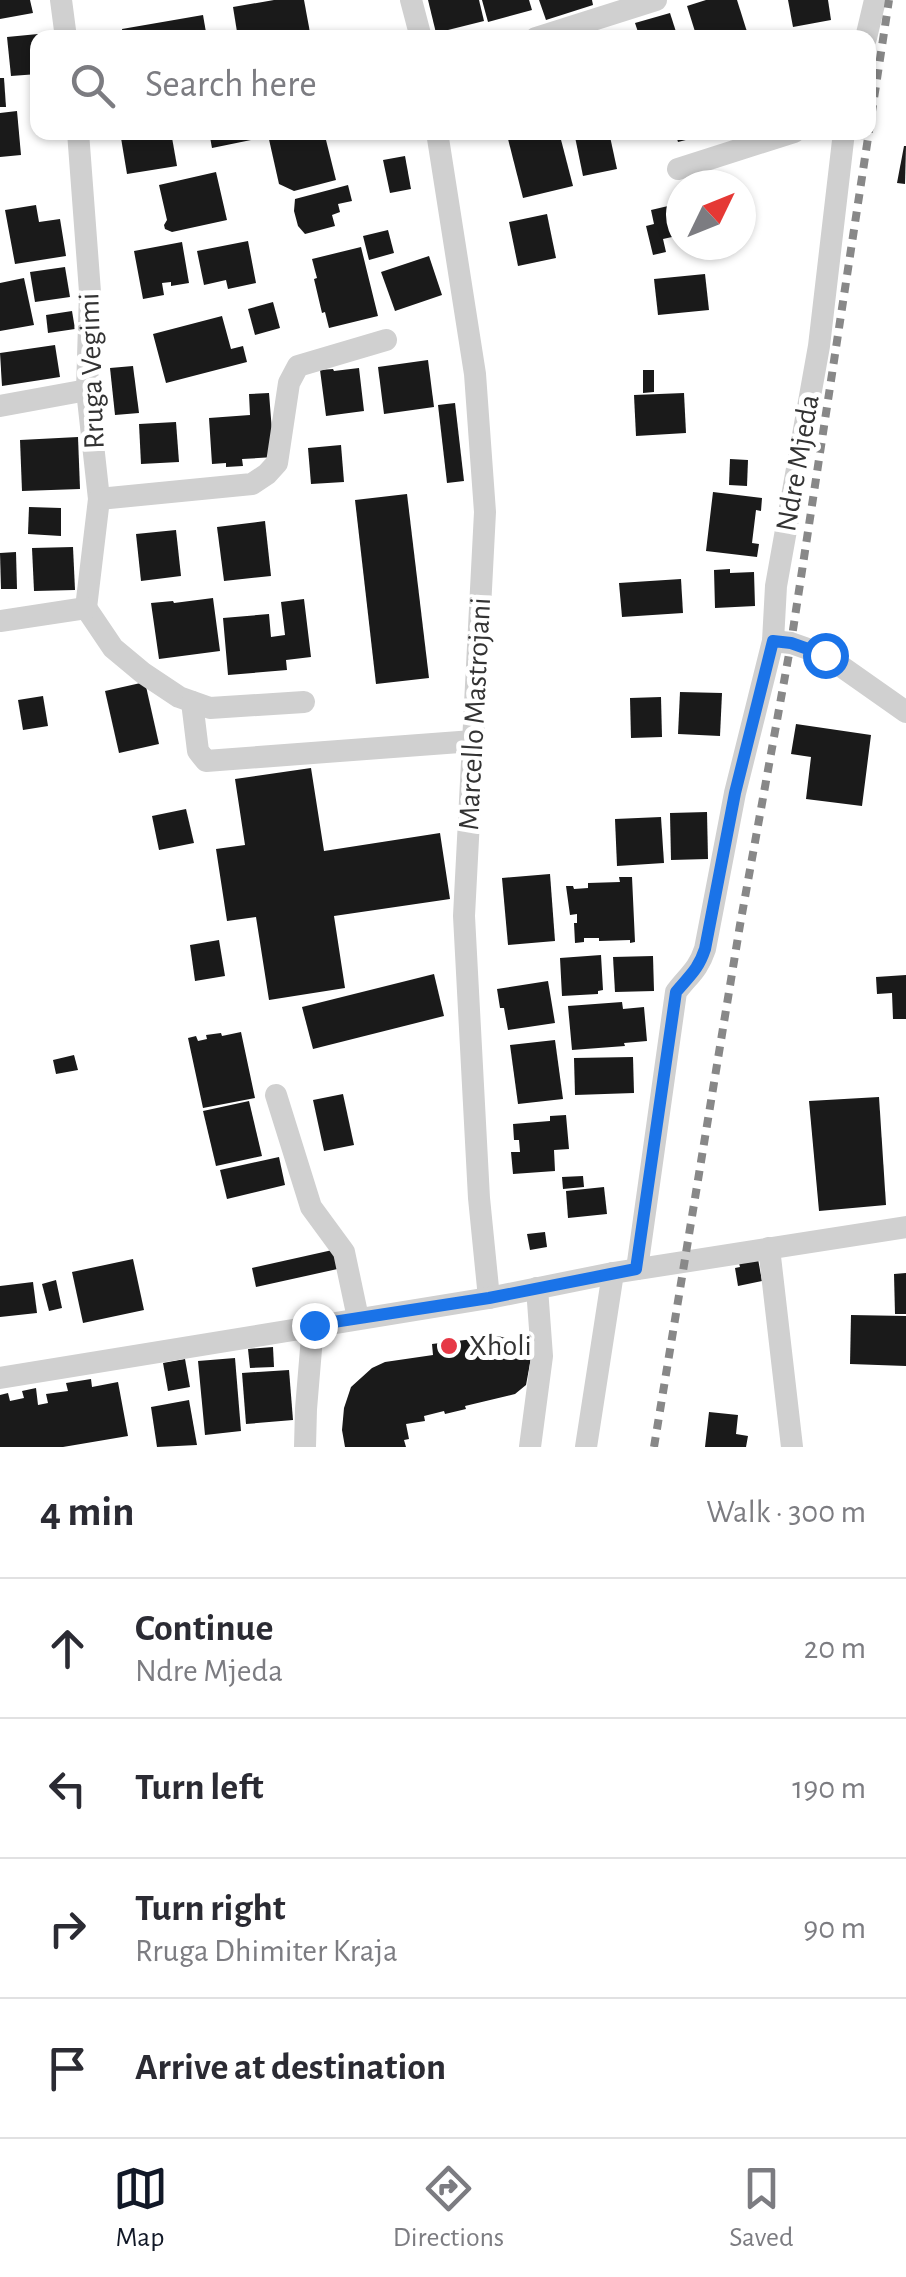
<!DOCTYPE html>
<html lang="en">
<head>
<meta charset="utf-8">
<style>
	:root { --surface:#fff; --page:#f7f7f7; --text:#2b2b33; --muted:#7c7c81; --line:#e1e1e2; --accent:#111827 }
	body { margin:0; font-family:"Alegreya Sans",sans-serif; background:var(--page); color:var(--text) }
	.compass { position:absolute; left:666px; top:170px; width:90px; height:90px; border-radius:50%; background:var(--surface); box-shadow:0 2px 8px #0004; rotate:47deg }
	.stop { position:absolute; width:30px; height:30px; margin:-22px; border:8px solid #1a73e8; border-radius:50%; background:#fff }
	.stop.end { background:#1a73e8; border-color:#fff; box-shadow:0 2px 10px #0008 }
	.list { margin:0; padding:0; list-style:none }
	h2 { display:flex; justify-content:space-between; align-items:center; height:130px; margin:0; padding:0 40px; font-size:42px }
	h2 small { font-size:32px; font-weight:400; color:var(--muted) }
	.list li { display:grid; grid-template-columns:65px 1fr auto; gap:30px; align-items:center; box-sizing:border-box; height:140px; padding:0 40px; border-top:2px solid var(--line) }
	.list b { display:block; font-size:38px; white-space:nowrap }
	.list p { margin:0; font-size:32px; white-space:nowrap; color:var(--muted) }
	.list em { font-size:32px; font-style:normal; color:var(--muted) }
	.icon { flex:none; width:55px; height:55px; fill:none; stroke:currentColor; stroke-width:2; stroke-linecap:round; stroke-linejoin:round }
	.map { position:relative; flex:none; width:906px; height:1447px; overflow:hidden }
	.search { position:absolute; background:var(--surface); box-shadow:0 2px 8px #0004; left:30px; right:30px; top:30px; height:110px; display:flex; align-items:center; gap:25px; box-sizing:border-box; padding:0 35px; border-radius:20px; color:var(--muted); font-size:38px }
	.sheet { height:690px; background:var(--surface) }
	nav { display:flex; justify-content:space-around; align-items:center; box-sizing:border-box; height:140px; border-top:2px solid var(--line); background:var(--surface); font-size:28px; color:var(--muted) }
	nav a { display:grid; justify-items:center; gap:5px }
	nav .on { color:var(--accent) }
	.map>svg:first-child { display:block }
</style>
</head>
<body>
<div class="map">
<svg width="906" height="1447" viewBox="0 0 906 1447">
	<rect width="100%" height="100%" fill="#fff"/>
	<g fill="#1a1a1a">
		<path d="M0,0H30L33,13L0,19Z"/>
		<path d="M274,0H304L311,38H238L233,7Z"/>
		<path d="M428,0H479L484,21L436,33Z"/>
		<path d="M482,0H529L532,10L488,22Z"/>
		<path d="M539,0H592L593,5L546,20Z"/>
		<path d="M706,0H737L749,38H697L687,6Z"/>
		<path d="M788,0H828L831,20L793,27Z"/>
		<path d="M670,13L678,38H640L635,23Z"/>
		<path d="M203,15L207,38H123L122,29Z"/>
		<path d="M38,34V74L11,76L7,37Z"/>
		<path d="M0,78H4L6,107H0Z"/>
		<path d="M17,111L21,155L0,157V113Z"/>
		<path d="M120,132H171L177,166L127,174Z"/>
		<path d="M209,132H249L251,140L212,148Z"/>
		<path d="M270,132H324L336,180L294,191L279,184L268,135Z"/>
		<path d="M534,132H559L573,186L523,198L508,139Z"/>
		<path d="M574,132H609L617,169L583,176Z"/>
		<path d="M675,132H708L709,134L678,142Z"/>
		<path d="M904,146H906L905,184L897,183Z"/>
		<path d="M405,156L411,189L390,193L383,160Z"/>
		<path d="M216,172L227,220L172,232L165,229L164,225L167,220L159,185Z"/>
		<path d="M348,185L352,201L338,204L340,212L332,215L335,226L305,234L298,226L294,211L295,199Z"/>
		<path d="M681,203V235L663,239L666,252L653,255L646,226L654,224L651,210Z"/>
		<path d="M36,205L39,222L60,219L66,256L15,264L5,210Z"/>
		<path d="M547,214L556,258L518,266L509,222Z"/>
		<path d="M388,230L394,253L369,260L363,236Z"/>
		<path d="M248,241L256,283L228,289L226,280L204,285L197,251Z"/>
		<path d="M182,242L189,283L171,286V282L162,283L164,295L143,299L134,251Z"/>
		<path d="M361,247L378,316L329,328L325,312L322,313L314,279L317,278L312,259Z"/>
		<path d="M429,256L442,295L395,311L381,272Z"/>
		<path d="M65,267L70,297L35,302L30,272Z"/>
		<path d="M705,274L709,310L658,315L654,279Z"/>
		<path d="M24,278L34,325L0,331V283Z"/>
		<path d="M273,302L280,328L255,335L248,309Z"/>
		<path d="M72,311L75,329L48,333L46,315Z"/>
		<path d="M222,316L231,349L243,346L247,362L166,383L153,334Z"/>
		<path d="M55,345L60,377L2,386L0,353Z"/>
		<path d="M428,360L434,407L384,414L378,367Z"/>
		<path d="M133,366L139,413L115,415L110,368Z"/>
		<path d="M359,368L364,411L326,416L320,370L333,369L334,371Z"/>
		<path d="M643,370H654V392L643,393Z"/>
		<path d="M269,393L274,457L242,459L243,466L226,467V463L212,464L209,418L250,415L249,394Z"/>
		<path d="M684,393L686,433L636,436L634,395Z"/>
		<path d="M455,403L464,481L447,483L438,405Z"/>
		<path d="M176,422L179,462L141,464L139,424Z"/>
		<path d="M78,437L80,489L22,491L20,440Z"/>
		<path d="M341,445L344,482L311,484L308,448Z"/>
		<path d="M730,459L748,460L747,486L729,485Z"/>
		<path d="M713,492L762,498L761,511L756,510L752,543L759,544L757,557L706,551Z"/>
		<path d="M407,494L429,678L376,684L355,500Z"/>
		<path d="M29,507L61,508V536L28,534Z"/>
		<path d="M265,521L271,576L224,581L217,527Z"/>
		<path d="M176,530L181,576L141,581L136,534Z"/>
		<path d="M73,547L75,590L34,591L32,548Z"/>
		<path d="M16,552L17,589H1L0,553Z"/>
		<path d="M730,569V573L754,572L755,606L715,608L714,570Z"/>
		<path d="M681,579L683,613L622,617L619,583Z"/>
		<path d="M213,598L220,651L159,659L151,603L173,601L174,603Z"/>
		<path d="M304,599L311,657L286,660L287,670L228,675L223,618L269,614L271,637L285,635L281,602Z"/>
		<path d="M145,682L159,744L119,753L105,691Z"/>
		<path d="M680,692L722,693L720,736L678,734Z"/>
		<path d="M43,696L48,726L23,730L18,700Z"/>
		<path d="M661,697L662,737L631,738L630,698Z"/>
		<path d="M796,724L871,735L862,806L806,799L811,757L791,754Z"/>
		<path d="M311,768L324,851L440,833L450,899L334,916L345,988L269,1000L256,917L227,921L216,849L245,845L235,779Z"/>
		<path d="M186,809L194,843L159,850L152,816Z"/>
		<path d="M707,812L708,859L671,860L670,813Z"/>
		<path d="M661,817L664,863L617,866L615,819Z"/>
		<path d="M550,874L555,941L508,945L502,878Z"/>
		<path d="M619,877H632L635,942L630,943V940L599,941V938H584V942L575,943L574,923H577V914L570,915L566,886H573L574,889L588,888V883L620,882Z"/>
		<path d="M219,940L225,976L195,981L190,945Z"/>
		<path d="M601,955L603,990L598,991V994L562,996L560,958Z"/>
		<path d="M653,956L654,991L615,992L613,957Z"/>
		<path d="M434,974L444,1016L313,1049L302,1007Z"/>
		<path d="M906,975V1019H893L892,993L877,994L876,977Z"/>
		<path d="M548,981L555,1023L508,1030L504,1008H500L497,989Z"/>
		<path d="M622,1002L623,1009L644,1007L647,1041L624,1043L625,1046L572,1050L568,1006Z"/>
		<path d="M241,1032L255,1098L203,1108L188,1038L196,1036L198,1041L207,1039L206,1035L221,1033L222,1036Z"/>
		<path d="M555,1040L563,1099L518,1104L510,1045Z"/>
		<path d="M74,1055L78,1070L56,1074L53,1060Z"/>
		<path d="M633,1057L634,1093L575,1095L574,1058Z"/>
		<path d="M343,1094L354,1145L324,1151L313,1100Z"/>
		<path d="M879,1097L886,1205L819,1211L809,1101Z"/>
		<path d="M249,1101L262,1156L216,1166L203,1111Z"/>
		<path d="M566,1115L569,1149L554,1150L555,1171L513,1174L511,1152H520L519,1140H514L513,1124L550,1121V1116Z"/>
		<path d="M279,1157L285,1185L227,1199L220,1170Z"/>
		<path d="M583,1176L584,1187L563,1189L562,1177Z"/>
		<path d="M604,1187L607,1214L568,1218L566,1191Z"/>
		<path d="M545,1232L547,1247L530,1250L527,1234Z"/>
		<path d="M337,1249L342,1268L256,1287L252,1268Z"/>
		<path d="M133,1259L144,1310L83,1323L72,1272Z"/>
		<path d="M758,1259L762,1281L738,1286L735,1268L740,1267L739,1263Z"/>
		<path d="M906,1273V1314H895L894,1274Z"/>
		<path d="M56,1280L62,1308L49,1311L42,1284Z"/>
		<path d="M33,1282L37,1313L0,1317V1286Z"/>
		<path d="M851,1315L906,1316V1366L850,1364Z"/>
		<path d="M498,1336L516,1341L531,1358L526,1385L515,1394L465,1406L466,1409L445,1414L444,1411L424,1416L425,1421L406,1424L409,1439L404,1440L406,1447H345L342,1430L344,1408L351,1387L372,1368L385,1362L433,1355L432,1344Z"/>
		<path d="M273,1347L274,1367L250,1368L248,1349Z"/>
		<path d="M235,1358L241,1431L205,1435L198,1361Z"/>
		<path d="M185,1359L190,1387L168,1391L163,1363Z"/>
		<path d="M289,1370L293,1420L246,1424L242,1373Z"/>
		<path d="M91,1379L92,1387L118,1382L128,1436L63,1447H0V1395L8,1393L10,1401L24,1398L22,1391L36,1388L38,1405L48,1403L46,1394L68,1391L66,1383Z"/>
		<path d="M189,1400L197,1445L157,1447L151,1407Z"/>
		<path d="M709,1412L738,1415L736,1434L748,1436L746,1447H705Z"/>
	</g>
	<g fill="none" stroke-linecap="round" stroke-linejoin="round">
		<g stroke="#d0d0d0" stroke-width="22">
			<path d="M61,0L66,38"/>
			<path d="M411,0L421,38"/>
			<path d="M536,38L656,0"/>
			<path d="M866,38L875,0"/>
			<path d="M78,132L90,292L87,390L99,499L86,608"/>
			<path d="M437,132L475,374L485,512L464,916L479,1198L489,1298"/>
			<path d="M678,169L794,132"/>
			<path d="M0,406L87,390"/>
			<path d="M99,499L252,484L267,474L277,463L289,383L298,366L386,340"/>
			<path d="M86,608L113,648L143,673L179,697L210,708L304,702"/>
			<path d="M0,621L86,608"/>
			<path d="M773,641L791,643L825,655L906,712"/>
			<path d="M192,702L198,751L206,761L473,741"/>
			<path d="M276,1095L311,1207L344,1252L358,1318"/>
			<path d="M769,1248L792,1447"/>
			<path d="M637,1269L676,992C689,975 698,970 705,949L735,793L773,641L776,586L819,346L844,132"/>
			<path d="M0,1378L489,1298L613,1273L906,1227"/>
			<path d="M305,1447L306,1409L313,1325"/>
			<path d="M530,1447L542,1356L537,1288"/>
			<path d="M586,1447L613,1273"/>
		</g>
		<path stroke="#888" stroke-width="8" stroke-dasharray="10 8" stroke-linecap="butt" d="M654,1447L740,925L791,643L889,0"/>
	</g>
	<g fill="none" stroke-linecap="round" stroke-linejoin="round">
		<path stroke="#1a73e8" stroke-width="12" d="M314,1325L489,1298L636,1269L676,992C690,975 698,970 705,949L735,793L773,641L791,643L825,655"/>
	</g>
	<circle fill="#e63946" stroke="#fff" stroke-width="4" cx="449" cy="1346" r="10"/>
	<g text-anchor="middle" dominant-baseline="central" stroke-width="10" stroke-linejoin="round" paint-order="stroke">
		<g font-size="30" fill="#333" stroke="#fff">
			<text transform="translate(92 371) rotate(-92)">Rruga Vegimi</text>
			<text transform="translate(798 463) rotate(-80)">Ndre Mjeda</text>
			<text transform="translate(475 714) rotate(-87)">Marcello Mastrojani</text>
		</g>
		<g font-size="30" fill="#333" stroke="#fff" text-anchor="start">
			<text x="469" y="1346">Xholi</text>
		</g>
	</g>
</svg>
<svg class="compass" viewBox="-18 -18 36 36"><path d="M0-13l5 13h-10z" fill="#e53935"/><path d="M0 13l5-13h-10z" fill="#7c7c81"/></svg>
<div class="stop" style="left:825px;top:655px"></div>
<div class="stop end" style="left:314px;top:1325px"></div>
<div class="search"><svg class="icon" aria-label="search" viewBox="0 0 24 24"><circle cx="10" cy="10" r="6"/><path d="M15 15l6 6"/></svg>Search here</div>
</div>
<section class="sheet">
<h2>4 min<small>Walk · 300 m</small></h2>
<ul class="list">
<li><svg class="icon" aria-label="ahead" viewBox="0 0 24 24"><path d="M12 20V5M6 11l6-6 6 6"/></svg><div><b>Continue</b><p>Ndre Mjeda</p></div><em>20 m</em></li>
<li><svg class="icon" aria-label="left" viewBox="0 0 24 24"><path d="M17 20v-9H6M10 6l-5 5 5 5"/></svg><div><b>Turn left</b></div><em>190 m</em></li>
<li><svg class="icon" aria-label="right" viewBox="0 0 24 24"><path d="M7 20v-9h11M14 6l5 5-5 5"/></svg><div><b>Turn right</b><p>Rruga Dhimiter Kraja</p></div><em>90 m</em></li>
<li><svg class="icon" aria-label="arrive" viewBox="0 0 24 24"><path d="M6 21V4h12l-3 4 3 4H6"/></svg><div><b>Arrive at destination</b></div></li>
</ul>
</section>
<nav>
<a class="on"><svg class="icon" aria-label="map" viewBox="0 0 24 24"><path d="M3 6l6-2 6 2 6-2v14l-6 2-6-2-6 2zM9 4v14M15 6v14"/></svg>Map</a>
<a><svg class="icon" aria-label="directions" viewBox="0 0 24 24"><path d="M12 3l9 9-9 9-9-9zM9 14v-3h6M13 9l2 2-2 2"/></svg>Directions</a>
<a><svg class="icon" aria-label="saved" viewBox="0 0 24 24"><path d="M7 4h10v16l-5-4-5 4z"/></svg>Saved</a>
</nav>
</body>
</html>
